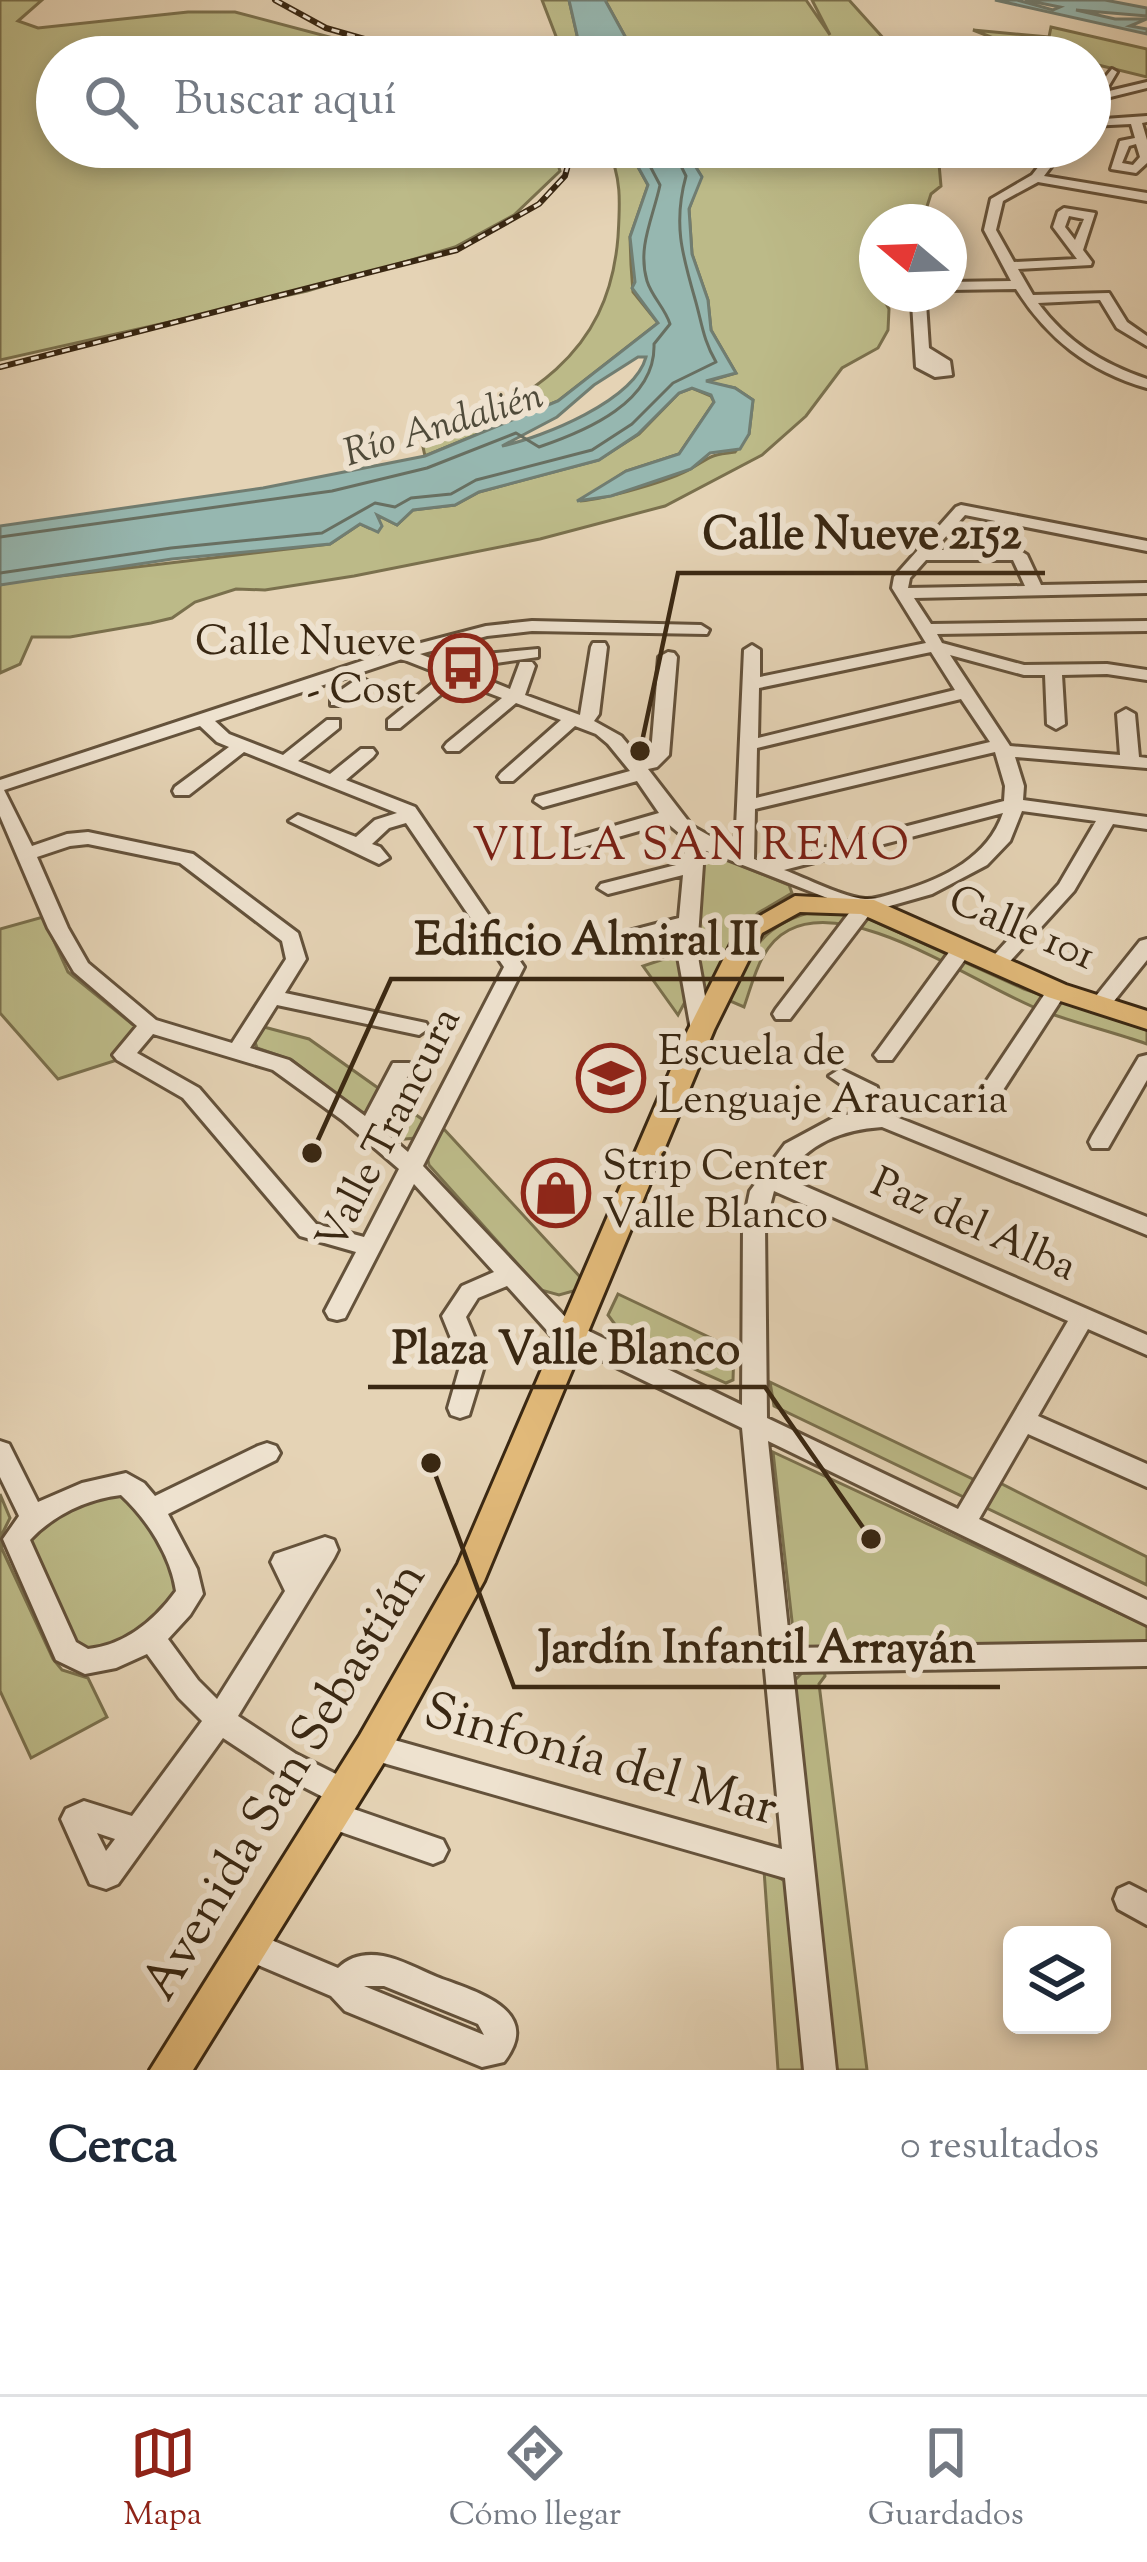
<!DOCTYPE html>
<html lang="es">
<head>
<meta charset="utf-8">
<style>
	:root { --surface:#fff; --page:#f2f2f3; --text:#1f2937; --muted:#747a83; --line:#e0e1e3; --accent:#8f2418 }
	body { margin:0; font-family:"Sorts Mill Goudy",serif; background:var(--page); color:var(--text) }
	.controls { position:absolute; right:36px; bottom:36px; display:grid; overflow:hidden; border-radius:18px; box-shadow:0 6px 18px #0003 }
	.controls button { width:108px; height:108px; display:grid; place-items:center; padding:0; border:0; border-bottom:3px solid var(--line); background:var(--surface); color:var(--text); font:60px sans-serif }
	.compass { position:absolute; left:859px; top:204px; width:108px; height:108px; border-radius:50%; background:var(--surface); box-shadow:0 6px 18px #0003; rotate:289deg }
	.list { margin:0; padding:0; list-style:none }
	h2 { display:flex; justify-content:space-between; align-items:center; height:156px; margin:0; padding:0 48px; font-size:51px }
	h2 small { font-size:39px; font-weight:400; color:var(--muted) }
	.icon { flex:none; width:66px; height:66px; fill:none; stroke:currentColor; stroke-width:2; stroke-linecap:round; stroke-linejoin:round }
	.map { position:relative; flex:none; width:1147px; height:2070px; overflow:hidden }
	.search { position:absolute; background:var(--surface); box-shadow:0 6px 18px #0003; left:36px; right:36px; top:36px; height:132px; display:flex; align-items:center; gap:30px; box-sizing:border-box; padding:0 42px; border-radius:66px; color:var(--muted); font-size:45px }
	.sheet { height:324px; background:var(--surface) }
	nav { display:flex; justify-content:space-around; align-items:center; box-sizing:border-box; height:168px; border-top:3px solid var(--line); background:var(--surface); font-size:33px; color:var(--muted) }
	nav a { display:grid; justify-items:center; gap:6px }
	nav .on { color:var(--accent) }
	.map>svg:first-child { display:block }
</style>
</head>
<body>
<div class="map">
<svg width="1147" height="2070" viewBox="0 0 1147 2070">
	<rect width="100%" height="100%" fill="#e5d3b5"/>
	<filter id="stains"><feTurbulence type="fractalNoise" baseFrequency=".00167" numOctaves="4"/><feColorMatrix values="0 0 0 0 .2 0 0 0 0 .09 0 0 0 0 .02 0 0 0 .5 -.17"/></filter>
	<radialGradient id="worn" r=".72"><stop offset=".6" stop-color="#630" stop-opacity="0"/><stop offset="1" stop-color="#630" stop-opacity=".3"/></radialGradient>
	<g fill="#bcba88" stroke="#7a704d" stroke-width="3">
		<path d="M0,0H42L18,21L38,28L188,12H235L405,57H57V147H553L560,171L514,215L455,247L307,291L0,360Z"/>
		<path d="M542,0H569L582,57H564Z"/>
		<path d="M605,0H806L830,35L812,0H849L885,40L881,48L892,57H644L627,40Z"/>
		<path d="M1051,27L1147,49V77L1090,63V57L1039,56L973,30L1049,37Z"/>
		<path d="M607,147H627L648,185L630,237L631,265L633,292L658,323L558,401L425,456L423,447C524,399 608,361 618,237C620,204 622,177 607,147Z"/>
		<path d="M691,147H1044L944,158L939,164L941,186L931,194L922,222H877C877,267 866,269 889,309L888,330L878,348L842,368L806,416L762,455L665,506L540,539L354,576L265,590L236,589L195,602L172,618L151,623L70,637H32L20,664L0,673V585L10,582L330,544L360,524L369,528L377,515L397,525L413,510L455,505L479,492L598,460L639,434L679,393L692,388L711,396L714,402L679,454L626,471L580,501C605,499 671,481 692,468C712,456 710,455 735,452L749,434L753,400L735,388L705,382L736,373L711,330L708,300L692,254L689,209L701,176L689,156Z"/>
		<path d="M701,849L789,885L792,893L758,913L746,926L702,1011L694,970Z"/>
		<path d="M817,911L869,919L1024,989L1147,1030V1044C1113,1032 1075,1023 1043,1011C979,987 854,896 789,930C760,945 754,979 744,1007L730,1001C748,952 763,922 817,911Z"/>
		<path d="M43,917L68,972L137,1028L114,1061L58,1079L0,1013V929Z"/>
		<path d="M679,954L686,1000L678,1015L643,966Z"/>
		<path d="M264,1027L309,1039L426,1122L416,1138L395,1140L292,1060L257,1048L255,1042Z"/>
		<path d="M442,1127L582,1279L577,1290L559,1295L541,1290L429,1165L427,1156Z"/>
		<path d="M618,1294L734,1349L733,1380L726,1383L625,1338L608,1315Z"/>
		<path d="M770,1382L977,1481L998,1482L1147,1557V1585L774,1406Z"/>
		<path d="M773,1452L1147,1626V1646L795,1648Z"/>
		<path d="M0,1494L10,1518L1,1536L2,1549L53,1659L62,1670L88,1678L107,1717L31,1758L0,1691Z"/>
		<path d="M124,1495L133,1500L179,1577L180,1591C156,1618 116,1661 76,1645L29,1539C46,1517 96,1494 124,1495Z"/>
		<path d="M805,1670H824L825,1676L819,1684L867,2070H830L793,1682Z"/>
		<path d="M764,1870L787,1882L806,2070H778Z"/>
	</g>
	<g fill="#96b7b0" stroke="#717d71" stroke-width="3" fill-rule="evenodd">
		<path d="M569,0H605L627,40L644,57H582Z"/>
		<path d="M995,0H1017L1053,10L1060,7L1025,0H1105L1147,8V16L1076,10L1115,19H1147L1130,26L1147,29V34Z"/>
		<path d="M627,147H691L689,156L702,177L689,209L692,254L708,300L711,330L736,373L706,381L735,388L753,400L749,434L740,449L710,453L691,469L611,496L577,501L626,471L679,454L714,402L711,395L692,388L679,393L638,434L599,460L479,492L455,505L413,510L397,525L377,515L382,526L378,532L360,524L330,544L172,559L0,585V526L263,488L425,456L558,401L658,323L632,288L635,282L630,237L648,185ZM638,357H646C634,401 543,437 502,446L557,417L594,385Z"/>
	</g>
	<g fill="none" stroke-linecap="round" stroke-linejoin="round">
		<g stroke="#686f61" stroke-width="3">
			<path d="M0,537L332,491L427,468L516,433L539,447C586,431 656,402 654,344L670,324C665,308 652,297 647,281C637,247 653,218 660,185L640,147"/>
			<path d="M0,573L171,548L322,533L375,503L395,507L411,498L451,494L476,480L592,450L632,424L673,383L716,362C703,340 702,323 695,299C682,254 673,223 686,176L677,158L679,147"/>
		</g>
		<g stroke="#64523b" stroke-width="6">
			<g id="minor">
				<path d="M912,41L917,44L912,57H895L883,45Z"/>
				<path d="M1112,69L1117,72L1105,92L1147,82V88L1090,102V96Z"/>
				<path d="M1147,116V122L1142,123L1147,140V163L1136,173L1111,169L1120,141L1135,138L1131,124L1090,126V120ZM1136,144L1140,157L1133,165L1122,163L1129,146Z"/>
				<path d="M1054,147H1066L1044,176L1147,193V201L1038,182L1003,201L996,230L1014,262L1077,259L1053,227L1058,212L1064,208L1095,213L1083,250L1092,262L1091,265L1018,269L1033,295L1109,293L1127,322L1147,336V346L1117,328L1100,300L1038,303C1067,342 1101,363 1147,379V388C1088,371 1047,338 1016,289L949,290V282L1011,281L984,230L991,199L1032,175ZM1069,216L1084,219L1075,240L1065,227Z"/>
				<path d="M918,294H932L926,303L929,348L950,361L952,375L935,377L916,367L912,303Z"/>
				<path d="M961,505L1147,541V551L965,515L934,550H1019L1027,555L1041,585L1147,583V593L914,598L931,624L1147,621V631L937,634L942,643L1024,665L1107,664L1147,670V680L1107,674L1062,675L1065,724L1056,729L1047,724L1045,675H1024L950,655L1010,746L1120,755L1117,714L1126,709L1135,714L1139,757L1147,758V768L1015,757L1024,786L1023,800L1147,817V829L1113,824L1074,891L1003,969L996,971L986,964L1059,884L1096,821L1022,811L1010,841L987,865L932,894L872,911L790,1019H776L773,1014L776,1009L853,908L704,850L697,951L711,1030L701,1037L691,1030L677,951L678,931L636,942L626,936L629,931L679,918L683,875L608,894L598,888L601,884L684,863L686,839L667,823L576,849L569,847L566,843L569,839L659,813L637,781L543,807L534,801L536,797L630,771L608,744L596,734L575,726L513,781H501L498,777L501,773L561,720L516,703L459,751H447L444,747L447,743L502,698L457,681L400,728H388V720L443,675L402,659L215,721L229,734L283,755L327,720H339V728L298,761L330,774L361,749H373L376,753L373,757L346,780L415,807L524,967L423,1166L570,1322L742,1405L743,1225L750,1191L785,1144L837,1116L859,1113L858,1096L829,1076L840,1069L877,1087L881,1111L1147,1217V1235L882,1127C840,1130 810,1143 784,1177L1147,1335V1355L1088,1329L1038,1416L1147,1464V1487L1028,1434L979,1519L1147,1600V1625L768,1441L790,1648L1147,1642V1666L793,1672L836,2070H804L785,1878L373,1760L363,1756L359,1747L363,1738L373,1734L782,1849L742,1428L552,1336L507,1286L478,1298L466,1317L485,1363L469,1415L460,1418L451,1415L448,1408L461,1363L442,1316L462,1286L494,1272L414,1184L345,1318L337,1320L329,1318L325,1311L356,1252L300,1236L183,1098L117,1060L113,1055L137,1026L74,972L48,928L0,816V780L398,649L486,626L532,621L701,625L709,630L707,634L532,631L487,636L420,654L463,671L485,654L538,649V657L496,663L478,676L510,689L520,662H532L535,666L525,695L580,715L591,647L593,643H605L607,647L599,714L594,721L621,736L641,760L651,753L659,657L668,652L674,653L677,657L669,755L657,767L648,769L692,826L735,850L744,650L752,645L760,650V677L926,643L892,588L894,577L956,507ZM926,560H1013L1025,586L908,588L910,578ZM931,652L955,690L758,738L759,688ZM961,699L990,742L756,798L757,748ZM200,726L217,742L229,747L175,787L173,791L175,795H189L244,752L397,813L375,820L356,837L298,815L289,821L379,864L389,858L380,847L372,844L389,828L406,823L504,967L408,1152L380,1128L412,1068L409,1063H393L365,1116L289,1060L250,1048L277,1005L419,1035L429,1028L426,1023L285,993L306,959L298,933L193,854L88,832L67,834L32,846L4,790ZM995,752L1005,786L1004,801L765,863L754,859L755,809ZM1003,813C988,857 945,878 902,891C891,894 876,900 865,899C842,897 806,878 784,870ZM88,844L180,863L282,941L286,959L232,1043L156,1020L88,963L68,928L37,857L70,846ZM153,1034L273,1070L342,1120L399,1169L364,1237L316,1224L199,1088L137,1053ZM774,1191L1068,1321L958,1509L767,1418L765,1225Z"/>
				<path d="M360,677L369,682L366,686L343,705H331V697Z"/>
				<path d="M1147,939V960L1106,1011H1092L1089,1006L1092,1001L1140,941Z"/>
				<path d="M962,942L972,949L969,954L892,1060H878L874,1055L878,1050L955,944Z"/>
				<path d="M1057,984L1067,991L994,1104H978L975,1099L978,1094L1050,986Z"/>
				<path d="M1147,1055V1080L1108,1148H1092L1089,1142L1092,1136L1139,1057Z"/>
				<path d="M0,1441L9,1444L38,1502L82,1483L126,1473L144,1483L155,1496L258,1446L267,1443L276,1446L280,1453L276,1460L168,1514L197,1569L203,1594L190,1615L168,1639L198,1680L217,1699L285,1591L271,1562L275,1554L325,1537L334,1540L338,1550L334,1558L238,1716L296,1754L354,1783L358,1793L354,1803L345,1806L443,1840L448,1850L443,1860L433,1864L321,1825L316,1815L321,1805L331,1801L276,1773L223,1738L118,1884L106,1889L90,1884L61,1819L66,1809L84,1801L132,1816L202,1721L179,1698L147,1654L116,1668L85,1674L56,1660L3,1539L19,1516L0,1477ZM121,1495C147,1519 171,1556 176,1591C154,1621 125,1645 88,1649L76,1642L30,1540C53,1515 87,1499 121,1495ZM97,1833L115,1839L106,1851Z"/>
				<path d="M1129,1884L1147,1893V1925L1118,1909L1114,1899L1118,1889Z"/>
				<path d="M250,1931L338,1968C350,1956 366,1953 383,1956C400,1959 420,1970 437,1977C473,1991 545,2009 504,2062L482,2067L345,2011L331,1996L239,1957L235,1946L239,1935ZM364,1986H384L478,2024L484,2035Z"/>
			</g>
		</g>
		<g stroke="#392712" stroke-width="6">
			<path id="major" d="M795,896L874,900L1066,985L1147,1011V1029L1048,997L861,914L800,912L762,933L714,1030L484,1581L386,1759L193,2070H150L360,1735L458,1564L688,1030L739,928Z"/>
		</g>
		<use href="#minor" fill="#eee2cf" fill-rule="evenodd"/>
		<use href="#major" fill="#e2ba7a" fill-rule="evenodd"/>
		<g stroke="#392712" stroke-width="6">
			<g id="rail">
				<path d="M275,0L326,28L427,57"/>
				<path d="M0,367L457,250L539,204L565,176L573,147"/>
			</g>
		</g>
		<use href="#rail" stroke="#eee2cf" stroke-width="3" stroke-dasharray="8" stroke-linecap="butt"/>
	</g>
	<defs>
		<g id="bus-ring" transform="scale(3.45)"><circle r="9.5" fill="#eee2cf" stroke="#8f2418" stroke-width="1.5"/><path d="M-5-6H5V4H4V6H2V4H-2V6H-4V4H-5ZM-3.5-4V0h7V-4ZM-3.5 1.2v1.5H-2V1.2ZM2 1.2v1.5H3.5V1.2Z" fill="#8f2418"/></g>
		<g id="school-ring" transform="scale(3.45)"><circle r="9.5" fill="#eee2cf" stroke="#8f2418" stroke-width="1.5"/><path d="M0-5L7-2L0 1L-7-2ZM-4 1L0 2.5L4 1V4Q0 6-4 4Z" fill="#8f2418"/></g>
		<g id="shop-ring" transform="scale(3.45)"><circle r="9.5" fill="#eee2cf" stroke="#8f2418" stroke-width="1.5"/><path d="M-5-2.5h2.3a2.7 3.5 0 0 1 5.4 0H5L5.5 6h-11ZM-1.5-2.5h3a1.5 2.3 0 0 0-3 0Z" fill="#8f2418"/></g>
	</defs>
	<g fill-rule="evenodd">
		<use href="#bus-ring" x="463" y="668"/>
		<use href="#school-ring" x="611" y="1078"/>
		<use href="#shop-ring" x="556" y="1193"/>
	</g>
	<g text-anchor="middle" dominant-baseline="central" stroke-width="12" stroke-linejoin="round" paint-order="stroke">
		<g font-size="39" font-style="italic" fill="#504b3a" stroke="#eee2cf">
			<text transform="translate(444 427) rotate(-17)">Río Andalién</text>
		</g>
		<g font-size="42" fill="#392712" stroke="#eee2cf" text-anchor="start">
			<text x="416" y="644" text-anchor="end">Calle Nueve<tspan x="416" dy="48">- Cost</tspan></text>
			<text x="658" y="1054">Escuela de<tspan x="658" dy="48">Lenguaje Araucaria</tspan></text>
			<text x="602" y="1169">Strip Center<tspan x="602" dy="48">Valle Blanco</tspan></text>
		</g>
		<g font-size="42" fill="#392712" stroke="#eee2cf">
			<text transform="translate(1021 930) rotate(23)">Calle 101</text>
			<text transform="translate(391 1130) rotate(-63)">Valle Trancura</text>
			<text transform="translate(973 1227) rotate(24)">Paz del Alba</text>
		</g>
		<g font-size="45" letter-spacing="3" fill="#7a1f14" stroke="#eee2cf">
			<text x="692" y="848">VILLA SAN REMO</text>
		</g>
		<g font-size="51" fill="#392712" stroke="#eee2cf">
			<text transform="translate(600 1762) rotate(16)">Sinfonía del Mar</text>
			<text transform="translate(286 1782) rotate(-59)">Avenida San Sebastián</text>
		</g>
	</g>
	<path fill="none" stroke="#392712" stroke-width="4.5" d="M640 751L678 573H1045M312 1153L391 979H784M871 1539L765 1387H368M431 1463L514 1687H1000"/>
	<g fill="#392712" stroke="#eee2cf" stroke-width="4.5">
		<circle cx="640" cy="751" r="12"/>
		<circle cx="312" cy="1153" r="12"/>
		<circle cx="871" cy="1539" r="12"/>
		<circle cx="431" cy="1463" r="12"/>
	</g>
	<g font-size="45" text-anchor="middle" font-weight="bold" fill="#392712" stroke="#eee2cf" stroke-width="12" stroke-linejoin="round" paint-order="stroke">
		<text x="862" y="548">Calle Nueve 2152</text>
		<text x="587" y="954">Edificio Almiral II</text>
		<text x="566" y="1363">Plaza Valle Blanco</text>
		<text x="757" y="1662">Jardín Infantil Arrayán</text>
	</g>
	<rect width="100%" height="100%" filter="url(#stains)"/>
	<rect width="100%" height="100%" fill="url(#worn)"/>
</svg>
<div class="controls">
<button><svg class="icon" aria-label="layers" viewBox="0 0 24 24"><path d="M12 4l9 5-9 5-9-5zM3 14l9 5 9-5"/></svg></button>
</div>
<svg class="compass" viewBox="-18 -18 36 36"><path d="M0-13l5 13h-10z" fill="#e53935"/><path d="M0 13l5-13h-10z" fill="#747a83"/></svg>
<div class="search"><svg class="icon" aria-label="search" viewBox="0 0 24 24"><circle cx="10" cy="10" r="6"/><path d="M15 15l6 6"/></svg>Buscar aquí</div>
</div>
<section class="sheet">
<h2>Cerca<small>0 resultados</small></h2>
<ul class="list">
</ul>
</section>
<nav>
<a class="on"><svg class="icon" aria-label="map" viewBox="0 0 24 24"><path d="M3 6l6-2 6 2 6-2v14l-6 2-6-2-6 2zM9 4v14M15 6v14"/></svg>Mapa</a>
<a><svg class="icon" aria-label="directions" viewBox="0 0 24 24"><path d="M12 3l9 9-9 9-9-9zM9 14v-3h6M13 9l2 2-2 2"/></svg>Cómo llegar</a>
<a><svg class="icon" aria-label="saved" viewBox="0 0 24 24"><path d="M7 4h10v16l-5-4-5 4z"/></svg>Guardados</a>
</nav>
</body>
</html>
